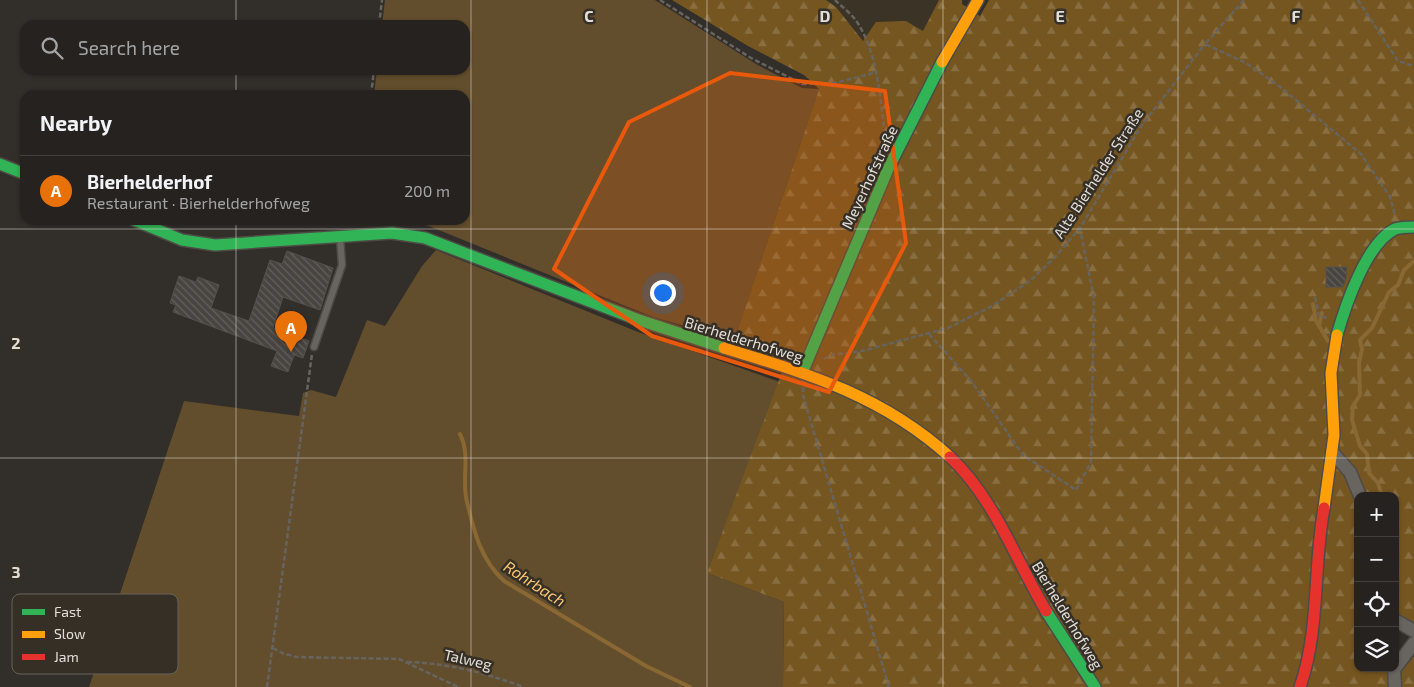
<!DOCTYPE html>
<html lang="en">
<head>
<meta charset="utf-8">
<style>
	:root { --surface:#262220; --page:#2e2a29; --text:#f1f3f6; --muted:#a4a4a5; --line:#423f3e; --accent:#b45309 }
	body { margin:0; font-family:"Exo 2",sans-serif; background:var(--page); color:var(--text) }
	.controls { position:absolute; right:15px; bottom:15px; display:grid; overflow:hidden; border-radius:10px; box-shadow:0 1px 4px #0004 }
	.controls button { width:45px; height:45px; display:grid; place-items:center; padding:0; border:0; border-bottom:1px solid var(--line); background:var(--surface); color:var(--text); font:25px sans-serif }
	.you { position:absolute; left:662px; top:292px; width:18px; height:18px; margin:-12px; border:4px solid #fff; border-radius:50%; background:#1a73e8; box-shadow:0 0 0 8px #1a73e833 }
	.badge { display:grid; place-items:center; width:32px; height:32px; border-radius:50%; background:var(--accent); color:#fff; font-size:16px; font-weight:700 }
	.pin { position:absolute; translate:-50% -41px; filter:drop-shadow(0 1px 2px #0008) }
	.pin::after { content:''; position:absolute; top:26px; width:18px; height:15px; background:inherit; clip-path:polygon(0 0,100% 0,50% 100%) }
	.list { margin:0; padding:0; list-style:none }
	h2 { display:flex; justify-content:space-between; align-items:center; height:65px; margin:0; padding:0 20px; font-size:21px }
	h2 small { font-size:16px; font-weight:400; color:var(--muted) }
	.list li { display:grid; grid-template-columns:32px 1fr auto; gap:15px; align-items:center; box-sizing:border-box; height:70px; padding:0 20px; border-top:1px solid var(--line) }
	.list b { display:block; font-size:19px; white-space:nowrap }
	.list p { margin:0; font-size:16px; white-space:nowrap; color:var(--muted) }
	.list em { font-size:16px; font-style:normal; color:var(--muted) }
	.icon { flex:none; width:28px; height:28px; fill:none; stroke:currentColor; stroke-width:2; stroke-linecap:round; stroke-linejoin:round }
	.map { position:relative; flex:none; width:1414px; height:687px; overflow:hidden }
	.search { position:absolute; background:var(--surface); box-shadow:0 1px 4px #0004; left:20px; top:20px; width:450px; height:55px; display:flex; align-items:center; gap:12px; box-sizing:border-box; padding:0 18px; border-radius:15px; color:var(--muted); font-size:19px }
	.panel { position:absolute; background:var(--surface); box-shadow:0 1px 4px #0004; left:20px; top:90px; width:450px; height:135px; border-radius:15px }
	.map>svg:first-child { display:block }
</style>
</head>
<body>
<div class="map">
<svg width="1414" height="687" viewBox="0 0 1414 687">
	<defs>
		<pattern id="forest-firs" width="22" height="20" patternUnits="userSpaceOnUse" patternTransform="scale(1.25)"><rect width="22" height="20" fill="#755621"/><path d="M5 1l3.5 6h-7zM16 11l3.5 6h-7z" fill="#886e40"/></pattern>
		<pattern id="building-back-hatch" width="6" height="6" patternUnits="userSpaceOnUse" patternTransform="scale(1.25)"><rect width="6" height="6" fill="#484541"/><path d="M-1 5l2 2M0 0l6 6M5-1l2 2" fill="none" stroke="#625f5c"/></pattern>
	</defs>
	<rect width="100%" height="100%" fill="#322e2a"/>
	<path fill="#3c3327" d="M826,0H939L923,31L906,21L863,41L836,7Z"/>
	<g fill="#624d2c">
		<path d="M385,0H655L756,64L802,88L819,89L734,340L653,317L414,220L361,223V220H465V95H374L377,70H465V25H382Z"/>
		<path d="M436,250L638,332L780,382L707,573L784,602L783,687H89L184,401L299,416L303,393L311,390L336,397L367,320L385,326L422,266Z"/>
	</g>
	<g fill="url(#forest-firs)">
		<path d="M672,0H826L836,7L863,41L876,22L906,21L923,31L939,0H962V4L980,16L989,0H1414V626L1395,616V496H1358V668H1388L1389,687H783L784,602L707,573L788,356L734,340L819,89L804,75L748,46Z"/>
		<path d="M1414,656V687H1402V671Z"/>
	</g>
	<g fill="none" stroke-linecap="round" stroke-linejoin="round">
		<g stroke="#896833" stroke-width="4">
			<path d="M1313,304L1316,321L1328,341"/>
			<path d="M1319,325L1322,313"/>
			<path d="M460,434C471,456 461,479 467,502C474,532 481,560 504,581L646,666L690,687"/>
			<path d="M1382,496L1378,483L1369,473L1367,454L1360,446L1352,420L1353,406L1360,395L1359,363L1362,349L1360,340L1372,328L1389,292L1398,285L1404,270L1414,261"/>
		</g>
	</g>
	<g fill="url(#building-back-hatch)" stroke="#54514d">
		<path d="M287,251L333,268L320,310L283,297L273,328L309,341L303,358L294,355L288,372L271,366L277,351L173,312L176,305L170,303L179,276L196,282L198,277L219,285L211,308L249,321L270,260L282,264Z"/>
		<path d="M1326,267H1347L1346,279L1343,287H1326Z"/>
	</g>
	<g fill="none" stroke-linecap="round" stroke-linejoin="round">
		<g stroke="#4e4b46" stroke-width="9">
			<path id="lane" d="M314,347L342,265L340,237"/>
		</g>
		<g stroke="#4e4b46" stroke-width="15">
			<g id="street">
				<path d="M1332,452L1350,472L1360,496"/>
				<path d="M1395,620L1414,631"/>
				<path d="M1394,668L1395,687"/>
				<path d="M1395,668L1414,643"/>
			</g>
		</g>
		<g stroke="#4e4b46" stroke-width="14">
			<g id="fast">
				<path d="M0,164L25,174"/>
				<path d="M134,220L182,240L215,245L392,233L425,238L636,319L724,348"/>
				<path d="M1337,335C1345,307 1366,243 1395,229C1401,227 1407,227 1414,227"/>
				<path d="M802,373L888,169L942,62"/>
				<path d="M1046,611L1095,687"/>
			</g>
		</g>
		<g stroke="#4e4b46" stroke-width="14">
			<g id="slow">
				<path d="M942,62L978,0"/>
				<path d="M724,348C809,374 883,396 950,457"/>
				<path d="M1324,508L1334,435L1331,373L1337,335"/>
			</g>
		</g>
		<g stroke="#4e4b46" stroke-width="14">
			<g id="jam">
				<path d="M950,457C994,498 1016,560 1046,611"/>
				<path d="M1300,687C1320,630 1313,567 1324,508"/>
			</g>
		</g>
		<g stroke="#676460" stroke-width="2.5" stroke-dasharray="5 2.5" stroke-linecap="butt">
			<path d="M660,0L751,58L802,84L835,83L877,72"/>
			<path d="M835,0C842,7 852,14 857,22C880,57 879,101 886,140"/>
			<path d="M1244,0L1205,44L1246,63L1279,86L1361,154L1390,197L1395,215"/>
			<path d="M1358,0L1398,61L1414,66"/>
			<path d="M379,25L382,0"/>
			<path d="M371,95L374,70"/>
			<path d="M1315,297L1319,316L1327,318"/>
			<path d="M929,334L972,382L1023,455L1076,490L1091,462L1094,298L1080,229"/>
			<path d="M824,359L831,355L862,351L948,328L992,306L1031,280L1056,256L1080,228L1142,125L1205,44"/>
			<path d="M803,387V395L889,687"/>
			<path d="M273,648L282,653L296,657L399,659L458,687"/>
			<path d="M407,662C448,663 485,673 524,687"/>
			<path d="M267,687L312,354"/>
		</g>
		<use href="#lane" stroke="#686561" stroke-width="6"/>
		<use href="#street" stroke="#686561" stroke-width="12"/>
		<use href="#fast" stroke="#30b455" stroke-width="11"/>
		<use href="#slow" stroke="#ff9f0a" stroke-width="11"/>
		<use href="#jam" stroke="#e5322d" stroke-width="11"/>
	</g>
	<path fill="#e8590c" fill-opacity="0.2" stroke="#e8590c" stroke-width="4" stroke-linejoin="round" d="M730,73L885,91L906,243L829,392L652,336L554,269L629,122Z"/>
	<path fill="none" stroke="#e2ded8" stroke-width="1" stroke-opacity="0.55" d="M236,0V25M471,0V687M707,0V687M943,0V687M1178,0V687M236,70V95M236,220V687M0,229H1414M0,458H1414"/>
	<g text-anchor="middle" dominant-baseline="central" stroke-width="5" stroke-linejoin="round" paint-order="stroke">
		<g font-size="15" fill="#e2ded8" stroke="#352f26">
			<text transform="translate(1098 173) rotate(-57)">Alte Bierhelder Straße</text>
			<text transform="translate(869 177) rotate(-65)">Meyerhofstraße</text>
			<text transform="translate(744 339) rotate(17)">Bierhelderhofweg</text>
			<text transform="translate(1068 615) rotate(59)">Bierhelderhofweg</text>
			<text transform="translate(468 659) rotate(13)">Talweg</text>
		</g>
		<g font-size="16" font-style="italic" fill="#fbc572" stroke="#352f26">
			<text transform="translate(535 583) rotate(33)">Rohrbach</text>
		</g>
	</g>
	<rect x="12" y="594" width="166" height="80" rx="8" fill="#352f26" stroke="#69645b" stroke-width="1"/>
	<rect x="22" y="609" width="23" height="6" fill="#30b455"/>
	<rect x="22" y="631" width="23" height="7" fill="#ff9f0a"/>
	<rect x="22" y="654" width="23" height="6" fill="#e5322d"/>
	<g font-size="14" fill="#e2ded8">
		<text x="54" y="617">Fast</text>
		<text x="54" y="639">Slow</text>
		<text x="54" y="662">Jam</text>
	</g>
	<g font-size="16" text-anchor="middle" font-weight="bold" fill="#e2ded8" stroke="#352f26" stroke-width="5" stroke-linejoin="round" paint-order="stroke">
		<text x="589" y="22">C</text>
		<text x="825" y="22">D</text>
		<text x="1060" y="22">E</text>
		<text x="1296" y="22">F</text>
		<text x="16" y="349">2</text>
		<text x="16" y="578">3</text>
	</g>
</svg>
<div class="controls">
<button>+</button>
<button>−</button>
<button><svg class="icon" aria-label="locate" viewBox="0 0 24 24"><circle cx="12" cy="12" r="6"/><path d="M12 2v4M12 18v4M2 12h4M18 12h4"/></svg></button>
<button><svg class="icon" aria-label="layers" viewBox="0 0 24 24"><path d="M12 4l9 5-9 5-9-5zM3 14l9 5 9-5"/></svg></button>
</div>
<div class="you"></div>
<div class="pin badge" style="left:291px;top:352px;background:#e8710a">A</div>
<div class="search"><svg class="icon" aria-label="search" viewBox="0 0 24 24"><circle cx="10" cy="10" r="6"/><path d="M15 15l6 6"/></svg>Search here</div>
<section class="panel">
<h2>Nearby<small></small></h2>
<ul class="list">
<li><span class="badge" style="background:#e8710a">A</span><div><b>Bierhelderhof</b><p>Restaurant · Bierhelderhofweg</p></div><em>200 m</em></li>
</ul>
</section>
</div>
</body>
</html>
